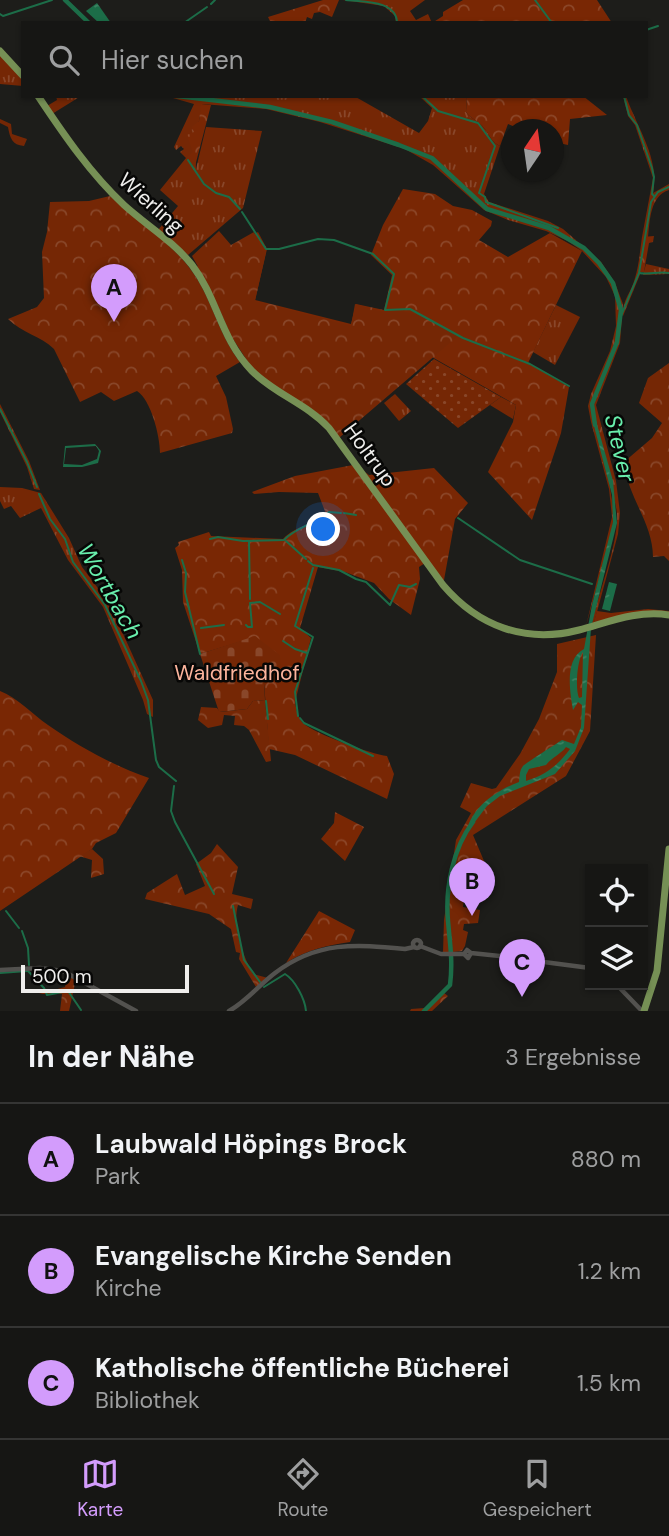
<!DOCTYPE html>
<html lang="de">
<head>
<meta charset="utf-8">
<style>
	:root { --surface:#161614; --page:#1f1f1d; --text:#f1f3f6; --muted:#9e9fa0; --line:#353534; --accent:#d39cfc }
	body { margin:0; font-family:"DM Sans",sans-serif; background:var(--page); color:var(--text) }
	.controls { position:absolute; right:21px; bottom:21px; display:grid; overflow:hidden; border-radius:0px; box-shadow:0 2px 5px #0004 }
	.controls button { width:63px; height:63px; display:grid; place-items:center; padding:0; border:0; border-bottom:2px solid var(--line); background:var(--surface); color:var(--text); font:35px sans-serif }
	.compass { position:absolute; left:501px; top:119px; width:63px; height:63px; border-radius:50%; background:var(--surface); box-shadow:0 2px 5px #0004; rotate:13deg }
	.scale { position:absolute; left:21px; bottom:18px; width:168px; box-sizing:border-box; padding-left:7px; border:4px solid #efeeec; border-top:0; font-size:19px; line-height:24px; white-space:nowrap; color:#efeeec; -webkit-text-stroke:5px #070706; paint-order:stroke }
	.you { position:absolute; left:324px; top:530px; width:24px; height:24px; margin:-18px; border:5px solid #fff; border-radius:50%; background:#1a73e8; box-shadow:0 0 0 10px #1a73e833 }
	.badge { display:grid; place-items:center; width:46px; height:46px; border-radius:50%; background:var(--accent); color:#111; font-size:23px; font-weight:700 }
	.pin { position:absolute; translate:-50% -58px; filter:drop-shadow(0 2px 4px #0008) }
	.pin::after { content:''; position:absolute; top:37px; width:24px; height:21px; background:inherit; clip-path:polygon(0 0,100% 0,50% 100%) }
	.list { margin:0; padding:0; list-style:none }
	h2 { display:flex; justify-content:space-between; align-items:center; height:91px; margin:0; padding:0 28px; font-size:30px }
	h2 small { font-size:23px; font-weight:400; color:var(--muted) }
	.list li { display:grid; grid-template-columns:46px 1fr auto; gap:21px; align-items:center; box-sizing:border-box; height:112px; padding:0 28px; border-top:2px solid var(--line) }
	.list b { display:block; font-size:26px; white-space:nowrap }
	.list p { margin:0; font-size:23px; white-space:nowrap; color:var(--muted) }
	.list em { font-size:23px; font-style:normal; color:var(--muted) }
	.icon { flex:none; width:38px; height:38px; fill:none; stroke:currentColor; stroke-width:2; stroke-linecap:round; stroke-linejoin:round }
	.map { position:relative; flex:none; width:669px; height:1011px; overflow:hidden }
	.search { position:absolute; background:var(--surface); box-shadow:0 2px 5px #0004; left:21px; right:21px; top:21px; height:77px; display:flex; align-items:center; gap:18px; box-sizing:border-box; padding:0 24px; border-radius:0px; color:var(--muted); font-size:26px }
	.sheet { height:427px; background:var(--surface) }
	nav { display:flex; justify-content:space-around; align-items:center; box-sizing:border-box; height:98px; border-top:2px solid var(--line); background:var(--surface); font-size:19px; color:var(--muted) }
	nav a { display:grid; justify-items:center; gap:4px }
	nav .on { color:var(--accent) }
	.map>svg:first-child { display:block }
</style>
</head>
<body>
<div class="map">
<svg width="669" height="1011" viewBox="0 0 669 1011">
	<defs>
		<pattern id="grass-tufts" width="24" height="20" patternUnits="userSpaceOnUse" patternTransform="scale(1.75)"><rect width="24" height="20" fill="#752705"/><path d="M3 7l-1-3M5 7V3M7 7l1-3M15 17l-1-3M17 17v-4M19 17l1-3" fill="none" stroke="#89472a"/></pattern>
		<pattern id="forest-crowns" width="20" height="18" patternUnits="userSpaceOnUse" patternTransform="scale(1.75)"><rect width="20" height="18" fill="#792704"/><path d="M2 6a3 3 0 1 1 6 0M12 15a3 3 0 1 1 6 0" fill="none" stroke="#8c4729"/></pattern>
		<pattern id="cemetery-stones" width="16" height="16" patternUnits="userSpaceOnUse" patternTransform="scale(1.75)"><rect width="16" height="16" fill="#752705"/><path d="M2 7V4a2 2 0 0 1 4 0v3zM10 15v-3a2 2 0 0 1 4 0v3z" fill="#89472a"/></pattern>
		<pattern id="park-crowns" width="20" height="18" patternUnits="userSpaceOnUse" patternTransform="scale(1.75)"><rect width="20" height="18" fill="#752705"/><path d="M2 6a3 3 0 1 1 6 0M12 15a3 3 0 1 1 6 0" fill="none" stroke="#89472a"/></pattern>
		<pattern id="garden-dots" width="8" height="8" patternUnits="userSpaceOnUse" patternTransform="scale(1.75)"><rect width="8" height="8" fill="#752705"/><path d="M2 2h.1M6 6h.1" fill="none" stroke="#89472a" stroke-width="1.8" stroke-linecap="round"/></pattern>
		<pattern id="water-ripples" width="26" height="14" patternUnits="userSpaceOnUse" patternTransform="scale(1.75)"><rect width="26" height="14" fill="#1c6d48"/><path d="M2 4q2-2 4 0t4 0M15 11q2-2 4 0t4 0" fill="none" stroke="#3d8263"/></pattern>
	</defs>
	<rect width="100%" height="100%" fill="#1d1d1a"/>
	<g fill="url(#grass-tufts)">
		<path d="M343,0H425L410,11L416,20L428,14L432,23H396L395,16L384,6Z"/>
		<path d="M0,53L23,78V86L0,84Z"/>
		<path d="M56,96H81L52,114L47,106L57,100Z"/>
		<path d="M166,96H354L419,133L428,121L432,108L419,96H467L466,112C471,119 479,121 484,128C490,135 491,142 500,146L484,194L489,202L548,221L563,229L601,262L615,283L623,304L620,343L596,405L616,481L620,513L618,534L594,623H592C598,594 619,542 617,514C616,503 612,492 609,481L614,513L612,532L586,626L612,517L609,489L591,422L588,406L591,394L610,351L616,326L615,296L606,277L582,251L568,241L546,231L508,220L484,210L433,165L405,149L320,122L266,109L202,104L199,121L194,132L196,169L206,127L262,131L243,208L188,255L158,230L178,206L160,190L186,158L180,152L184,149L181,146L176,150L174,147L194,104Z"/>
		<path d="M623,96H626C637,128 660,158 653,193L669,184V190C650,196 650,220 648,237H642L653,178L635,125L628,116Z"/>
		<path d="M0,119L11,124L12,134L27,139L24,146C12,145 10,138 8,127L0,123Z"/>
		<path d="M646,264L669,269V274L643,275Z"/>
		<path d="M556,305L580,317L555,365L533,352Z"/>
		<path d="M395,394L411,411L399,421L384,403Z"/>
		<path d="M0,404L29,461L40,490L34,489L27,467L0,412Z"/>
		<path d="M0,487L22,488L41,493L69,538L82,567L109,603L153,700V717L147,714L143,700L103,607L68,560L41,508L20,518L11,506L4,509L0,501Z"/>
	</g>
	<g fill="url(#forest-crowns)">
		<path d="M323,0H339L332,17L320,12L314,13L312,19L307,17L305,23H271L268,17Z"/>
		<path d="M463,0H597L612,23H432L443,16V12Z"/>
		<path d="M467,96H583L607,115L570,119L568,145L554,142V130L520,129L508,124L500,146C491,142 490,135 484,128C479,121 471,119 466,112Z"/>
		<path d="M201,104L211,105L194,170L187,158L193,152L187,135L194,132L192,127L199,121Z"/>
		<path d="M403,189L435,194L453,206L472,210L492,221L491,226L479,240L508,257L550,233L582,251L528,363L569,387L561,433L532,520L488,472L513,422L516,405L432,357L339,437L256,372L196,267L258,232L267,249L255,300L351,324L356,304L384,310L392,275L371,255L383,225Z"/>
		<path d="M654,236L653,242L649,243L644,272H641L623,316C622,299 631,294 635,278C639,265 640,251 642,237Z"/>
		<path d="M353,465L425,563L419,567L420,579L411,615L389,599L374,583L345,572L318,567L300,628L311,638L295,702C296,709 298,718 303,723C315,734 371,754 387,756L394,774L387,799L295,755L269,749L264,682L255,637L200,654L183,602L182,570L175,548L179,545L178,542L209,532L211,536L283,539C296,525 312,526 326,514L318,493L279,492L254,494L252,492L295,476Z"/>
		<path d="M434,468L468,503L455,519L444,580H441L365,472L369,475Z"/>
		<path d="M648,609L669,611V614L594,622L597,611L611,613Z"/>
		<path d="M0,691C18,698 32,714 48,725C78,746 114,766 149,778L116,833L96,843L92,849L0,911Z"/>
		<path d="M335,812L364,827L345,861L321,839L334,823Z"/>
		<path d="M319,911L355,930L350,942C329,945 305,950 286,963Z"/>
	</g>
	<path fill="url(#cemetery-stones)" d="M255,636L280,655L281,679L264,682L265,700L253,701L247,709L219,712L200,654Z"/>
	<g fill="url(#park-crowns)">
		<path d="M110,196C136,220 170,241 191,270C212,298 218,334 240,362L216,376L226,397L233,429L232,433L160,453C160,436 151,400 137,391L114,401L101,392L80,402L54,349C41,336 22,333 8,319L37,307L44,298L42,252L47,232L50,202L89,201Z"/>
		<path d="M219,231L231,245L254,232L262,250L266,252L255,301L351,326L355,304L383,312L387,307L421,316L458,334V336L340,437L321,415L262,376L250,365L231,336L210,288L192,256Z"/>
		<path d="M669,363V561L664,556L653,557C653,523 627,496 624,462L652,438L662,423L639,403L648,378Z"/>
		<path d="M501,397L516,405L513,419L490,405Z"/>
		<path d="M596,635L590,731L566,776L473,835L487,868L485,882L466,880L463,907L480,910L478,923L464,924L463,930L468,932L465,946L462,951L443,953L444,920L456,840L471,813L460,807L471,783L492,789L496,788L520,754L539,719L557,672V644Z"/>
		<path d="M265,700L271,761L266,762L249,730L244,726L234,725L235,716L224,715L222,725L208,728L198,720L201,707L217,708L220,712L247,709L253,701Z"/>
		<path d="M217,844L238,867L232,894L253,899L251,909L238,905C232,927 243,956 253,974L268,978L256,987L239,959L240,953L236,952L231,929L209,914L145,899L147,893L177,874L185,895L205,886L196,864L211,853Z"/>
		<path d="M92,849L103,859L104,874L91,878L92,860L79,856Z"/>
		<path d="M67,974L76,979L69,1011H60L62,994H39L65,987Z"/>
		<path d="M444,993L448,996L432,1011H410L411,1009L425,1008Z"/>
	</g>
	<path fill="url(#garden-dots)" d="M434,359L501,397L458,428L406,384Z"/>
	<g fill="url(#water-ripples)" fill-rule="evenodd">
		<path d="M97,3L111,23H99L86,11Z"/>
		<path d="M596,421L613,481L617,523L591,628L584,728L575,751L555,774L500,796L487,806L471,827L468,826C476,804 498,790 519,782C520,776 519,771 523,766C526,763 556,744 562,740L574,744L581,727L582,705L578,702L573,710C570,692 564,659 584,649L592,605L613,522L612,495L593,422ZM583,652L582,697L579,698C575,689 577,660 583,652ZM566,747L570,749C558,765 546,775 526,781V775L529,769L546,765C552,757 560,755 566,747Z"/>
		<path d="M95,444L101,451L98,463L82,467H63L65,446ZM96,446L99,451L97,459L82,465L64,464L66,448Z"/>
		<path d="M609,582L617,584L610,611L602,609Z"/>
	</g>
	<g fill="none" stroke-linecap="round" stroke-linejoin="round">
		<g stroke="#1c6d48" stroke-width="2">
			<path d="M346,0C362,2 397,0 397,23"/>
			<path d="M535,0L552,23"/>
			<path d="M211,4L215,0"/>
			<path d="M0,14L3,16L52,0"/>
			<path d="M184,23L207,7"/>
			<path d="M646,30L658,26"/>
			<path d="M422,96L438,111L478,123L495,146L479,193L485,197L486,202L558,228"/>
			<path d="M624,96L629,115L637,125L652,168L654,177L652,194L654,196"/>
			<path d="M188,160L204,184L216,193L229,197L240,209"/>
			<path d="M242,212L266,249H279L318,239L334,240L373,254L394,274L385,310L410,309L463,338L530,364L569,386"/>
			<path d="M639,273C650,275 658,271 669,273"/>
			<path d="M621,316L639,273L651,202L658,192L669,187"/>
			<path d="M0,409L27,462L37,487"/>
			<path d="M39,494L50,519L65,539L73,562L105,605L141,681L148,700L156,760L159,767L176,781"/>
			<path d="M344,513L356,515"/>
			<path d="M458,518L520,560L592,584"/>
			<path d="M210,539L218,537L243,541L284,540C296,527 316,524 329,512L341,513"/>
			<path d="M249,541L250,599"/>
			<path d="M286,541L306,559"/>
			<path d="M182,560L186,573L185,592L200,654"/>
			<path d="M308,561L313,565L339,570L356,579L366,582L390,605L399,585L410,587L416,584"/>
			<path d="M246,625L248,627H252L250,603L260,602L280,614"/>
			<path d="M201,628L224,625"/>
			<path d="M283,641L295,649L307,653"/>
			<path d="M266,701L268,719"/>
			<path d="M298,716L295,692L313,637L295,626L313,568"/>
			<path d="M300,718L304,723L373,756"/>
			<path d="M174,786L171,811L175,822L214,894"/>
			<path d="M233,906L244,960L260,982"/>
			<path d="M6,911L19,928"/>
			<path d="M22,931L28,948L29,965"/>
			<path d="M28,971L44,988L47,995L68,991L81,1010"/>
			<path d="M0,973L27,971"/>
			<path d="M264,987L285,974C295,980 305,999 306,1011"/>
		</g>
		<g stroke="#1c6d48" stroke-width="4.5">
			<path d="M65,0L89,23"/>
			<path d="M177,96L270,107L332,122L399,145L432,158L487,209L549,228L584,248L599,263L613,283L621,310L617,342L592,404L595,425"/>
			<path d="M424,1011L450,985C453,962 450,944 448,921C445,888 453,848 473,822"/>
		</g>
		<g stroke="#53524f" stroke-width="4.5">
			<circle cx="417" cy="944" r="4"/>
			<path d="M420,946L441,954H463"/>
			<path d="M471,953L468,958L464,954L467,950L471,953L509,957"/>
			<path d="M512,956L513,959L510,960L509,957Z"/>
			<path d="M513,958L590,968"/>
			<path d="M0,970L40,968L63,971L136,1011"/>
			<path d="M617,985L642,1011"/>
			<path d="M229,1011C247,1001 259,985 275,973C317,941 356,944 405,949L414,947"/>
		</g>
		<g stroke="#769055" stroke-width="7">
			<path d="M0,51L23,76"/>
			<path d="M38,96C64,135 90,173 124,205C146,225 173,241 192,265C218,299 220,338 252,371C275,394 307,404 329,428L443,585C478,626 525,644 579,630C609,622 637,610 669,615"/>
			<path d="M644,1011L657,971L669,849"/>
		</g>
	</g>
	<g text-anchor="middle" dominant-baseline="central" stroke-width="5" stroke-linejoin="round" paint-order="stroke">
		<g font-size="21" fill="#efeeec" stroke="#070706">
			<text transform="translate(151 203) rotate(42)">Wierling</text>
			<text transform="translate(370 455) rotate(54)">Holtrup</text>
		</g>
		<g font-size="21" fill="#fdb59d" stroke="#070706">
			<text x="237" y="673">Waldfriedhof</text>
		</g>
		<g font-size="23" font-style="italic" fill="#68eeac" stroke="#070706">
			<text transform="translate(620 448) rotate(77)">Stever</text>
			<text transform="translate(110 591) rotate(60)">Wortbach</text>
		</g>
	</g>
</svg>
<div class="controls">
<button><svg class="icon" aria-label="locate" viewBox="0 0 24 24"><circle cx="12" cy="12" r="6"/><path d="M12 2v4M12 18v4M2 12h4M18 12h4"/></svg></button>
<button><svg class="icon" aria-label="layers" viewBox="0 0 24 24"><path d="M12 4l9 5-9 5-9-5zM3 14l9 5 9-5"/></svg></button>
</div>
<svg class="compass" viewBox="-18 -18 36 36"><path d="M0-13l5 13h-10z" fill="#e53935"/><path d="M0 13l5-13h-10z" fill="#9e9fa0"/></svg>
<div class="scale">500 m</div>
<div class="you"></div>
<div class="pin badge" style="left:114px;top:322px">A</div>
<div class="pin badge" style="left:472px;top:916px">B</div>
<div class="pin badge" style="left:522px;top:997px">C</div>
<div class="search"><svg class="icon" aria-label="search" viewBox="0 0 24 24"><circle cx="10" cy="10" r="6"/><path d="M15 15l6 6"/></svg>Hier suchen</div>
</div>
<section class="sheet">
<h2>In der Nähe<small>3 Ergebnisse</small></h2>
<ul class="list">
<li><span class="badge">A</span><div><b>Laubwald Höpings Brock</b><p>Park</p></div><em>880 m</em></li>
<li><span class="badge">B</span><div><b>Evangelische Kirche Senden</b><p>Kirche</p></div><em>1.2 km</em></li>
<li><span class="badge">C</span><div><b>Katholische öffentliche Bücherei</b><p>Bibliothek</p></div><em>1.5 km</em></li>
</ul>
</section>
<nav>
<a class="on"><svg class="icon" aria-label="map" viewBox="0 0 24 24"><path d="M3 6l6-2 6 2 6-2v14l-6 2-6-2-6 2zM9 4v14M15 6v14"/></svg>Karte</a>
<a><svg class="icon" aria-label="directions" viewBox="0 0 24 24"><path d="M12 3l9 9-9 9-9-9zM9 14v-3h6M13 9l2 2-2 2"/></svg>Route</a>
<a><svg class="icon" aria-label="saved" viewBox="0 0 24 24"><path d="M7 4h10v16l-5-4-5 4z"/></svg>Gespeichert</a>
</nav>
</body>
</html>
